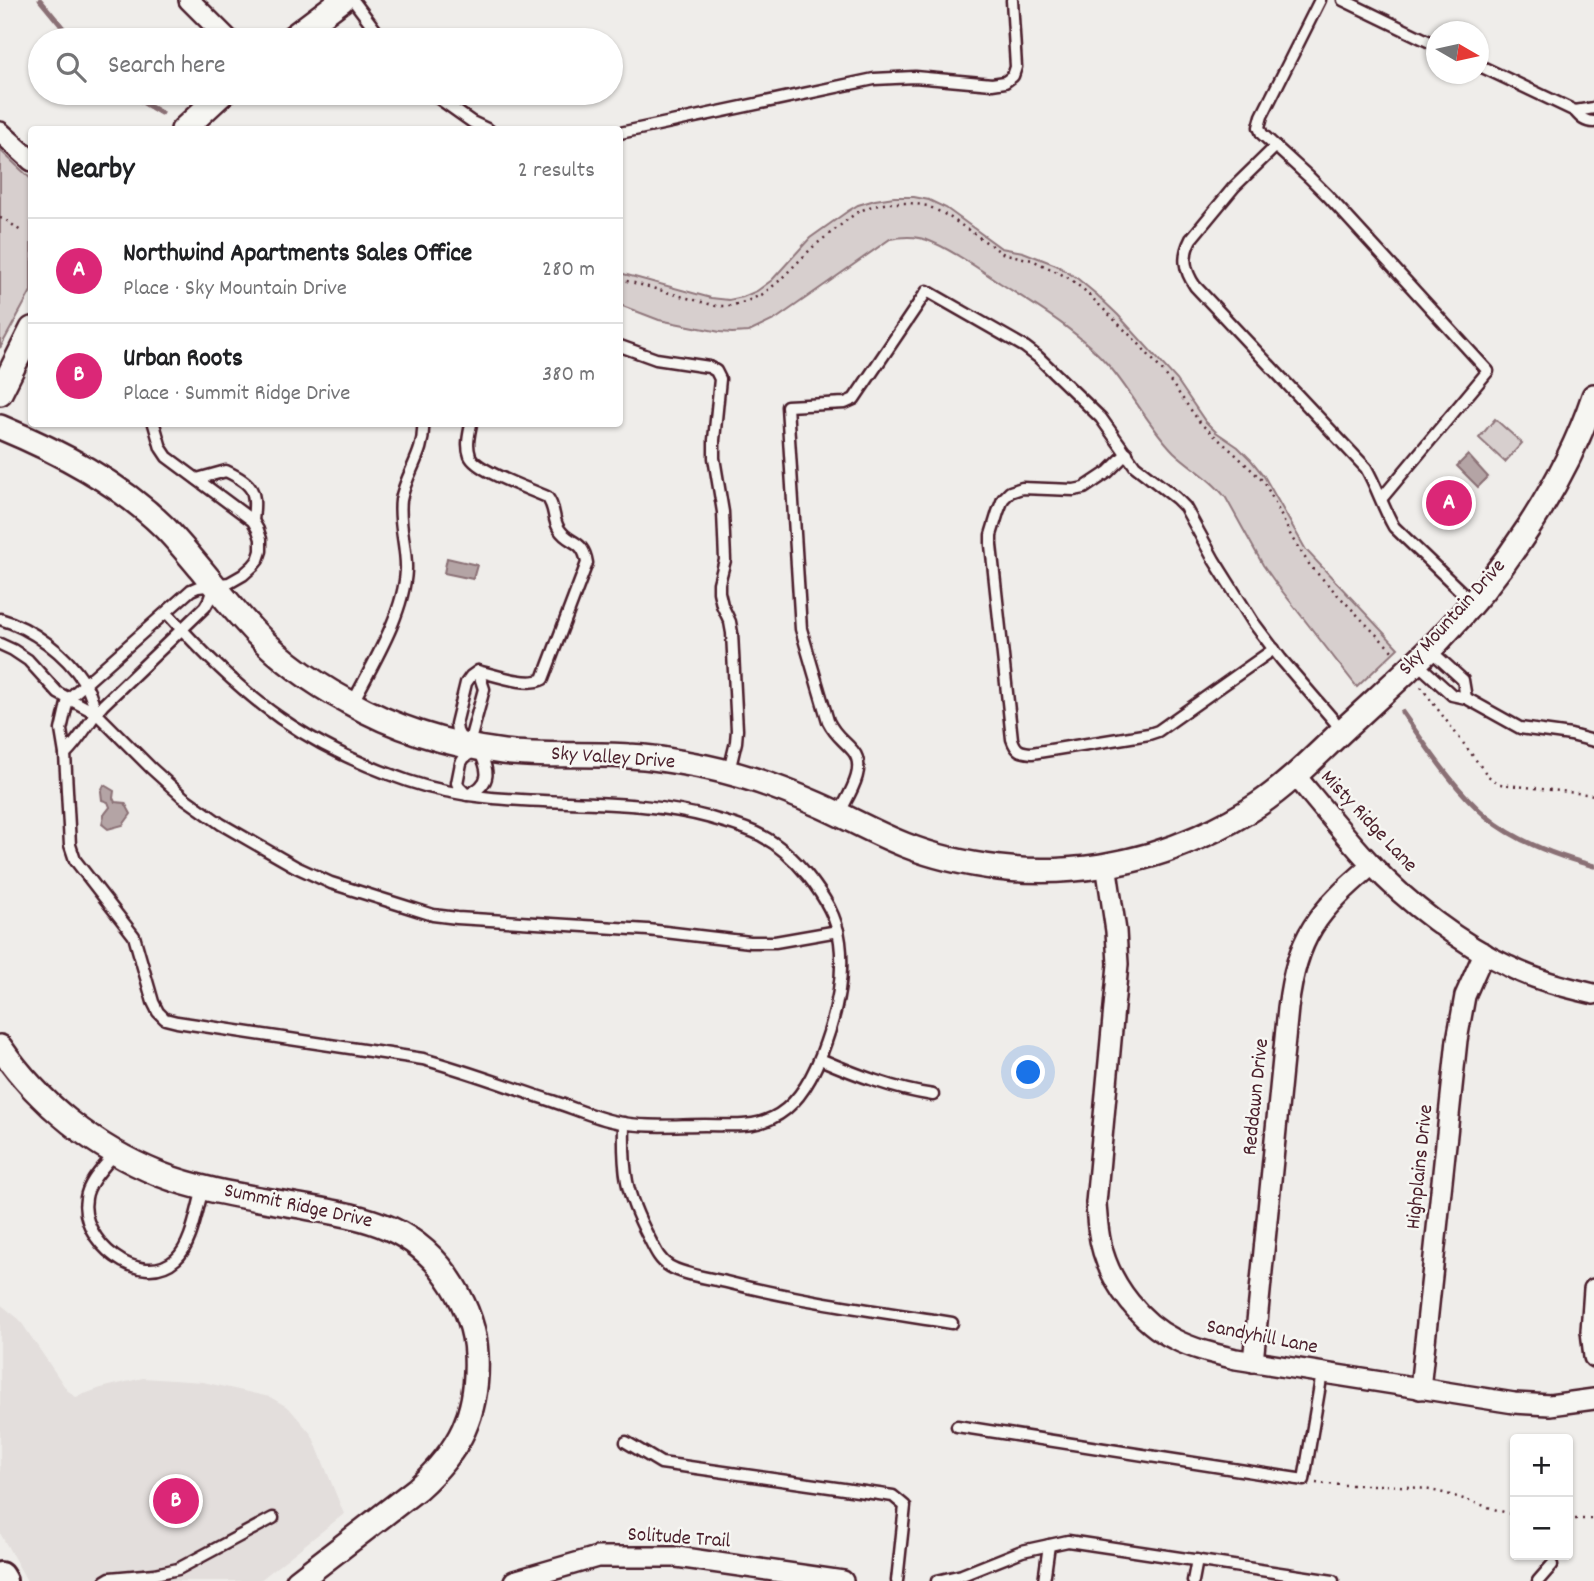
<!DOCTYPE html>
<html lang="en">
<head>
<meta charset="utf-8">
<style>
	:root { --surface:#fff; --page:#f2f2f2; --text:#202124; --muted:#757577; --line:#e0e0e0; --accent:#db2777 }
	body { margin:0; font-family:Dekko,sans-serif; background:var(--page); color:var(--text) }
	.controls { position:absolute; right:21px; bottom:21px; display:grid; overflow:hidden; border-radius:7px; box-shadow:0 2px 5px #0004 }
	.controls button { width:63px; height:63px; display:grid; place-items:center; padding:0; border:0; border-bottom:2px solid var(--line); background:var(--surface); color:var(--text); font:35px sans-serif }
	.compass { position:absolute; left:1426px; top:21px; width:63px; height:63px; border-radius:50%; background:var(--surface); box-shadow:0 2px 5px #0004; rotate:99deg }
	.you { position:absolute; left:1029px; top:1073px; width:24px; height:24px; margin:-18px; border:5px solid #fff; border-radius:50%; background:#1a73e8; box-shadow:0 0 0 10px #1a73e833 }
	.badge { display:grid; place-items:center; width:46px; height:46px; border-radius:50%; background:var(--accent); color:#fff; font-size:23px; font-weight:700 }
	.pin { position:absolute; translate:-50% -50%; border:4px solid #fff; box-shadow:0 2px 7px #0006 }
	.list { margin:0; padding:0; list-style:none }
	h2 { display:flex; justify-content:space-between; align-items:center; height:91px; margin:0; padding:0 28px; font-size:30px }
	h2 small { font-size:23px; font-weight:400; color:var(--muted) }
	.list li { display:grid; grid-template-columns:46px 1fr auto; gap:21px; align-items:center; box-sizing:border-box; height:105px; padding:0 28px; border-top:2px solid var(--line) }
	.list b { display:block; font-size:26px; white-space:nowrap }
	.list p { margin:0; font-size:23px; white-space:nowrap; color:var(--muted) }
	.list em { font-size:23px; font-style:normal; color:var(--muted) }
	.icon { flex:none; width:38px; height:38px; fill:none; stroke:currentColor; stroke-width:2; stroke-linecap:round; stroke-linejoin:round }
	.map { position:relative; flex:none; width:1594px; height:1581px; overflow:hidden }
	.search { position:absolute; background:var(--surface); box-shadow:0 2px 5px #0004; left:28px; top:28px; width:595px; height:77px; display:flex; align-items:center; gap:18px; box-sizing:border-box; padding:0 24px; border-radius:38px; color:var(--muted); font-size:26px }
	.panel { position:absolute; background:var(--surface); box-shadow:0 2px 5px #0004; left:28px; top:126px; width:595px; height:301px; border-radius:7px }
	.map>svg:first-child { display:block }
</style>
</head>
<body>
<div class="map">
<svg width="1594" height="1581" viewBox="0 0 1594 1581">
	<rect width="100%" height="100%" fill="#efedea"/>
	<filter id="ink" filterUnits="userSpaceOnUse"><feTurbulence type="fractalNoise" baseFrequency=".0143" numOctaves="2"/><feDisplacementMap in="SourceGraphic" scale="14" xChannelSelector="R" yChannelSelector="G"/><feConvolveMatrix kernelMatrix="1 2 1 2 8 2 1 2 1" color-interpolation-filters="sRGB"/></filter>
	<g filter="url(#ink)">
		<path fill="#e3dedc" d="M0,1304L19,1319L67,1390L76,1397L101,1388L143,1378L203,1382L270,1397L289,1408L312,1435L344,1514L259,1581H27L0,1533Z"/>
		<g fill="#d7cfce" stroke="#90777c" stroke-width="2">
			<path d="M0,150L31,179V291L0,348Z"/>
			<path d="M894,197H914L929,200L946,208L1001,248L1023,252L1056,265L1078,279L1096,294L1118,315L1177,380L1205,421L1216,432L1238,447L1251,460L1264,476L1306,550L1398,648L1357,687L1275,582L1263,565L1226,498C1212,479 1191,468 1174,452C1149,427 1133,394 1110,367C1080,332 1039,308 1000,283C979,269 956,252 932,242C919,236 904,236 890,239L776,319L749,332L732,333L720,332L659,320L620,305V273L711,298L729,300L743,297L757,291L772,280L810,238L848,211L858,205L875,200Z"/>
			<path d="M1495,419L1522,443L1505,462L1479,438Z"/>
		</g>
		<g fill="#b4a4a5" stroke="#8a6f74" stroke-width="2">
			<path d="M1468,455L1488,477L1478,487L1457,466Z"/>
			<path d="M447,558L477,565L473,579L444,573Z"/>
			<path d="M104,785L114,791L113,798L115,802L125,803L131,814L123,825L108,829L102,824L104,815L110,807L108,802L102,800L101,791Z"/>
		</g>
		<g fill="none" stroke-linecap="round" stroke-linejoin="round">
			<g stroke="#8a6f74" stroke-width="5">
				<path d="M40,0L73,40"/>
				<path d="M130,93L144,103L161,113"/>
				<path d="M1402,712C1428,748 1453,788 1487,817C1517,842 1556,856 1594,866"/>
			</g>
			<g stroke="#4a1f2b" stroke-width="15">
				<g id="service">
					<path d="M353,0L383,40"/>
					<path d="M1320,0L1262,116L1259,127L1262,134L1309,177L1328,196L1488,371L1382,498"/>
					<path d="M1343,0L1436,45"/>
					<path d="M1478,65L1575,111C1581,118 1585,122 1594,122"/>
					<path d="M431,93L472,122L489,130"/>
					<path d="M1575,111L1594,108"/>
					<path d="M620,133L874,79L915,77L992,84L1005,82L1013,76L1016,67L1012,0"/>
					<path d="M1275,147L1234,187L1191,239C1182,256 1184,270 1195,286L1366,468C1377,487 1383,508 1394,527L1472,602"/>
					<path d="M620,346L656,359L709,367L716,371L720,379L714,440V458L723,512L725,560L719,583V592L722,605L730,622L732,633L737,730L736,742L729,771"/>
					<path d="M154,424L161,448L167,457L253,521L258,530L261,539V551L258,560L253,566L243,575L229,583L198,587L191,590L68,699L61,730L65,754L70,845L75,860L134,936L153,1002L158,1012L165,1019L177,1022L423,1059C467,1071 509,1087 552,1101C574,1108 595,1118 617,1122C646,1128 676,1125 705,1125C727,1125 752,1128 772,1118C796,1107 812,1078 821,1055C835,1019 845,981 840,942C837,917 824,896 808,876C795,860 781,846 762,836C746,827 728,823 711,818C612,791 506,814 408,781C364,766 319,745 280,718C240,690 199,649 166,612"/>
					<path d="M471,424C469,435 466,445 470,456C476,471 530,489 547,497C556,508 552,518 559,529C569,545 583,538 587,563L543,679C528,687 495,675 478,671L471,676L466,683L456,724L457,731L464,745L471,737L484,689L478,671"/>
					<path d="M1127,453L1108,472L1084,488L1074,490L1022,488L1010,492L1003,499L998,512L991,535V545L1012,739C1016,751 1020,752 1032,753L1149,734L1158,731L1274,649"/>
					<path d="M197,479L226,471C255,485 256,491 253,521"/>
					<path d="M0,619C32,628 66,654 84,682C90,691 93,703 96,713"/>
					<path d="M0,644L13,650L28,660L58,693L96,713L151,768L183,797L221,824L296,867L331,883L433,915L457,918L648,930L750,942H775L838,931"/>
					<path d="M1430,650L1463,680L1466,698"/>
					<path d="M1417,663L1452,695L1466,698L1520,728L1571,735L1594,741"/>
					<path d="M352,704C372,665 404,614 406,570C407,547 398,524 401,500C406,472 425,454 423,424"/>
					<path d="M478,748C489,770 493,784 467,795L459,787L457,783L461,763L464,758Z"/>
					<path d="M65,754C80,740 89,721 103,705L205,607L209,600L214,586"/>
					<path d="M839,814C847,797 868,769 853,751C843,739 836,737 828,721L801,629L787,406L845,403L854,399L927,291L1025,347L1038,357L1101,418L1135,466L1176,498L1185,507L1214,560L1253,622L1281,659L1342,730"/>
					<path d="M820,1059C857,1075 893,1089 933,1095"/>
					<path d="M624,1123C623,1172 625,1192 648,1236C654,1247 658,1259 669,1266C684,1275 709,1278 726,1282C800,1301 876,1311 952,1323"/>
					<path d="M115,1153C105,1166 88,1182 86,1198C78,1240 140,1291 176,1259C192,1245 197,1208 203,1189"/>
					<path d="M957,1426L1304,1480L1322,1373"/>
					<path d="M626,1442L661,1463L893,1496L905,1506L897,1581"/>
					<path d="M105,1581L110,1578L155,1574L178,1569L273,1518"/>
					<path d="M937,1581L962,1575L1022,1551L1068,1541L1333,1581"/>
					<path d="M1044,1581L1049,1545"/>
					<path d="M1193,1581L1197,1560"/>
					<path d="M1538,1581L1552,1565"/>
				</g>
			</g>
			<g stroke="#4a1f2b" stroke-width="24">
				<g id="minor">
					<path d="M189,0L229,40"/>
					<path d="M0,132L32,161"/>
					<path d="M1295,775C1320,805 1345,836 1371,864C1406,902 1461,944 1508,966C1535,980 1565,987 1594,994"/>
					<path d="M1106,864L1116,931L1118,964L1096,1203C1097,1220 1098,1236 1103,1252C1113,1286 1141,1323 1174,1339C1193,1349 1215,1354 1236,1359L1514,1403L1550,1405L1594,1399"/>
					<path d="M1594,1289L1591,1331L1594,1357"/>
					<path d="M1253,1362L1288,1008C1297,936 1317,912 1372,865"/>
					<path d="M1420,1389L1457,1040L1465,996L1484,953"/>
					<path d="M514,1581L597,1557H677L843,1581"/>
				</g>
			</g>
			<g stroke="#4a1f2b" stroke-width="28">
				<g id="tertiary">
					<path d="M289,40L342,0"/>
					<path d="M183,130L223,93"/>
					<path d="M0,393L32,329"/>
					<path d="M0,427C60,452 118,482 165,528C192,556 215,588 241,617C270,651 308,680 347,701C394,728 449,745 503,752C545,757 587,753 629,756C655,757 681,762 706,767C744,775 781,788 817,804C847,817 874,833 905,845C935,857 967,864 999,868C1065,876 1138,865 1199,837C1219,828 1240,817 1259,804C1293,781 1322,749 1353,721C1382,694 1411,668 1438,641C1503,574 1564,485 1594,396"/>
					<path d="M0,1047C39,1104 95,1148 159,1174C202,1191 249,1197 294,1205C360,1217 414,1222 453,1285C466,1306 475,1329 476,1354C479,1414 460,1450 417,1489L298,1581"/>
				</g>
			</g>
			<g stroke="#4a1f2b" stroke-width="32">
				<path id="secondary" d="M0,1576L3,1581"/>
			</g>
			<g stroke="#4a1f2b" stroke-width="2.5" stroke-dasharray="2 5" stroke-linecap="butt">
				<path d="M0,218L6,220L22,232"/>
				<path d="M620,279L716,306H729L745,302L763,294L778,282L814,246L856,213L869,207L889,203H910L928,206L948,216L1002,253L1032,260L1049,268L1067,277L1084,290L1139,344L1165,374L1201,424L1233,452L1264,482L1271,495L1292,538L1311,567L1395,654"/>
				<path d="M1421,687L1488,776L1500,784L1594,795"/>
				<path d="M1316,1483C1347,1487 1379,1483 1409,1487C1447,1490 1479,1506 1515,1515"/>
				<path d="M1568,1519H1594"/>
			</g>
			<use href="#service" stroke="#f6f6f2" stroke-width="10"/>
			<use href="#minor" stroke="#f6f6f2" stroke-width="19"/>
			<use href="#tertiary" stroke="#f6f6f2" stroke-width="23"/>
			<use href="#secondary" stroke="#f6f6f2" stroke-width="26"/>
		</g>
	</g>
	<g text-anchor="middle" dominant-baseline="central" stroke-width="5" stroke-linejoin="round" paint-order="stroke">
		<g font-size="21" fill="#4a1f2b" stroke="#f6f6f2">
			<text transform="translate(1453 618) rotate(-48)">Sky Mountain Drive</text>
			<text transform="translate(613 759) rotate(4)">Sky Valley Drive</text>
			<text transform="translate(1368 822) rotate(47)">Misty Ridge Lane</text>
			<text transform="translate(1257 1097) rotate(-84)">Reddawn Drive</text>
			<text transform="translate(1421 1167) rotate(-84)">Highplains Drive</text>
			<text transform="translate(298 1207) rotate(12)">Summit Ridge Drive</text>
			<text transform="translate(1262 1338) rotate(11)">Sandyhill Lane</text>
			<text transform="translate(679 1539) rotate(4)">Solitude Trail</text>
		</g>
	</g>
</svg>
<div class="controls">
<button>+</button>
<button>−</button>
</div>
<svg class="compass" viewBox="-18 -18 36 36"><path d="M0-13l5 13h-10z" fill="#e53935"/><path d="M0 13l5-13h-10z" fill="#757577"/></svg>
<div class="you"></div>
<div class="pin badge" style="left:1449px;top:503px">A</div>
<div class="pin badge" style="left:176px;top:1501px">B</div>
<div class="search"><svg class="icon" aria-label="search" viewBox="0 0 24 24"><circle cx="10" cy="10" r="6"/><path d="M15 15l6 6"/></svg>Search here</div>
<section class="panel">
<h2>Nearby<small>2 results</small></h2>
<ul class="list">
<li><span class="badge">A</span><div><b>Northwind Apartments Sales Office</b><p>Place · Sky Mountain Drive</p></div><em>280 m</em></li>
<li><span class="badge">B</span><div><b>Urban Roots</b><p>Place · Summit Ridge Drive</p></div><em>380 m</em></li>
</ul>
</section>
</div>
</body>
</html>
